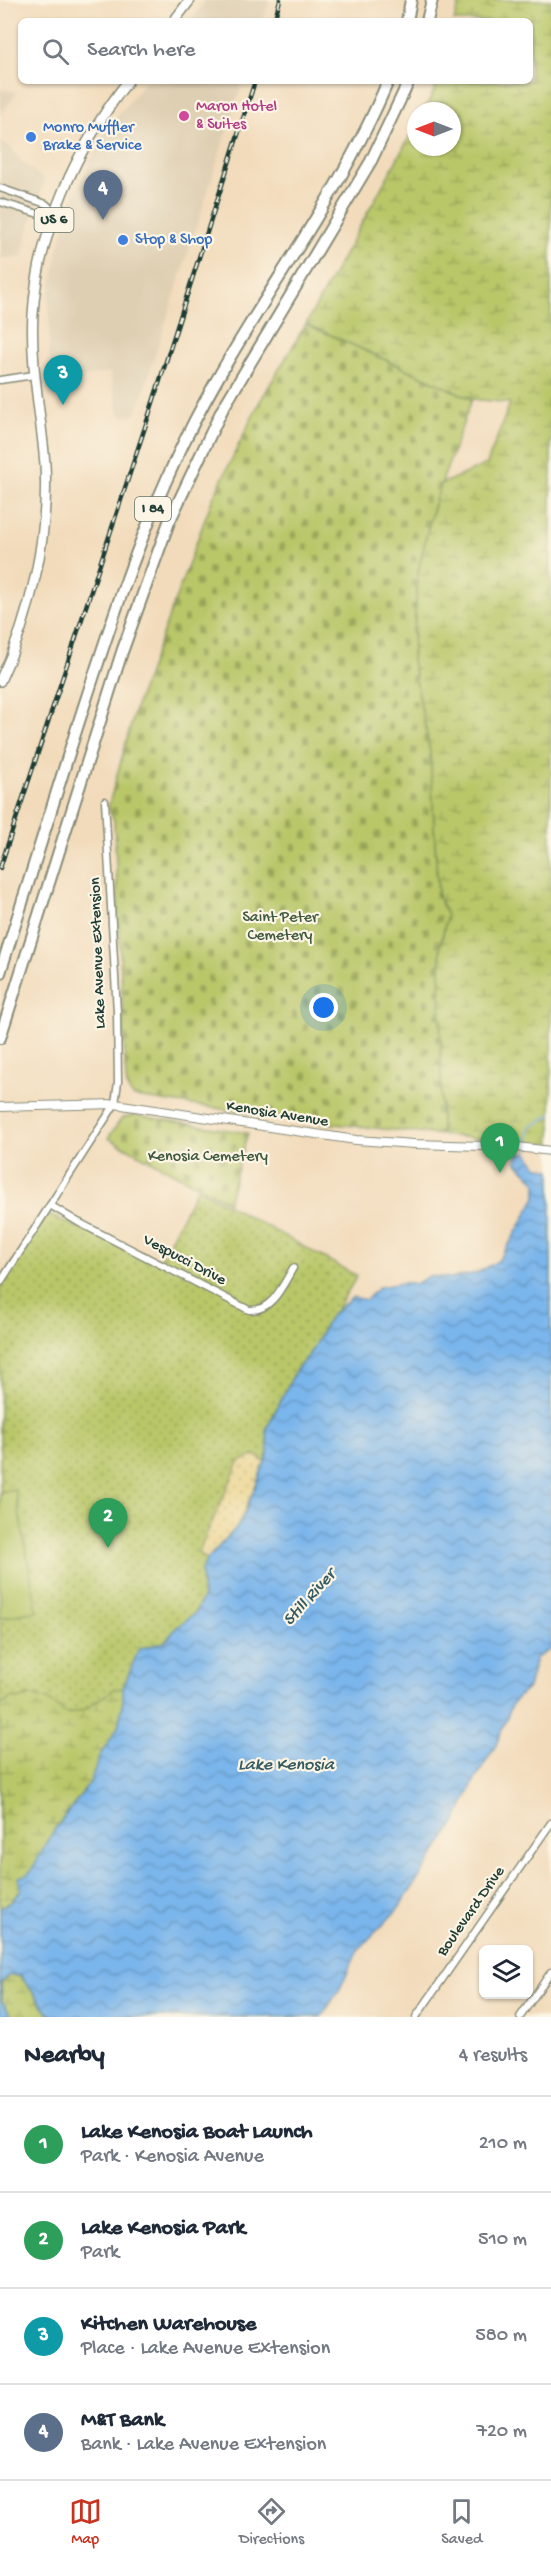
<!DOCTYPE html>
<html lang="en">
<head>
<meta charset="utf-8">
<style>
	:root { --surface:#fff; --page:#f6f6f7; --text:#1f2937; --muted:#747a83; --line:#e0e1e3; --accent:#c8321e }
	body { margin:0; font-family:"Gochi Hand",sans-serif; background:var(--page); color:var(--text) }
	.controls { position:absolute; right:18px; bottom:18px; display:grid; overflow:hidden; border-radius:9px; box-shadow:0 2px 4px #0004 }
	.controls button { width:54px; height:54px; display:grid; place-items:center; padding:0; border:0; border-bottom:2px solid var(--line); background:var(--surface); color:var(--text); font:30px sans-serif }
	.compass { position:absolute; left:407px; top:102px; width:54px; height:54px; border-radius:50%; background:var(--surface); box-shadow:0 2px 4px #0004; rotate:270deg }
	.you { position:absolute; left:324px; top:1008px; width:21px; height:21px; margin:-15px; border:4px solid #fff; border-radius:50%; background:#1a73e8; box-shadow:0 0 0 9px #1a73e833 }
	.badge { display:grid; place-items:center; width:39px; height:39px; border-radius:50%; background:var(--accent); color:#fff; font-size:20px; font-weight:700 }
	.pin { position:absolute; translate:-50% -50px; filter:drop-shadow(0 2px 3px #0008) }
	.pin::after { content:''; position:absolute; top:32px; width:21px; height:18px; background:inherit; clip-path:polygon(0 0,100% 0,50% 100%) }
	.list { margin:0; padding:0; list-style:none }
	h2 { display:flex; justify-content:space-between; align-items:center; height:78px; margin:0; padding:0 24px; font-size:26px }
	h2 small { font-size:20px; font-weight:400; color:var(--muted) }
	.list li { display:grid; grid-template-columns:39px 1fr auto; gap:18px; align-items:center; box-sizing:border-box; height:96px; padding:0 24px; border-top:2px solid var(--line) }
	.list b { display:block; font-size:22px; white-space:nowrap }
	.list p { margin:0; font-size:20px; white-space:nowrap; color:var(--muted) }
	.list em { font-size:20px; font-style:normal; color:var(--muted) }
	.icon { flex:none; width:33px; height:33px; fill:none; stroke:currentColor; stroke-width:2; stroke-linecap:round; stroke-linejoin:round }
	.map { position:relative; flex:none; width:551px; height:2017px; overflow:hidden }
	.search { position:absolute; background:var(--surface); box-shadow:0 2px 4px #0004; left:18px; right:18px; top:18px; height:66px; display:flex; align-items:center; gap:15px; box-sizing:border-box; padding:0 21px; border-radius:9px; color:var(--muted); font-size:22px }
	.sheet { height:462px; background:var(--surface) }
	nav { display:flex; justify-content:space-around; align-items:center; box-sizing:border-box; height:84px; border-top:2px solid var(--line); background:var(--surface); font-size:16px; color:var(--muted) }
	nav a { display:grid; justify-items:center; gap:3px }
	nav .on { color:var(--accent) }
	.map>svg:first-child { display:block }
</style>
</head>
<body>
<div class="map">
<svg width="551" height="2017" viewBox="0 0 551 2017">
	<defs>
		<pattern id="grass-dots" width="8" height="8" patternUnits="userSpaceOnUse" patternTransform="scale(1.5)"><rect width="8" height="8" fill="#b9c769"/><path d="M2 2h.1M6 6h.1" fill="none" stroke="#96a357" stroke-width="1.8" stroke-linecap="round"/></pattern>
		<pattern id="wetland-marsh" width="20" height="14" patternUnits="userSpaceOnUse" patternTransform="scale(1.5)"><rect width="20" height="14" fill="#b9c769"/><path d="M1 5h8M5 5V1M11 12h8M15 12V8" fill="none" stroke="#96a357"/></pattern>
		<pattern id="sand-dots" width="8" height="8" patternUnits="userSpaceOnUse" patternTransform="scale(1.5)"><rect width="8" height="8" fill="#eeda9e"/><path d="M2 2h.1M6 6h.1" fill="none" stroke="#ccbc89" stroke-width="1.8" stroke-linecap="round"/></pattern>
		<pattern id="cemetery-stones" width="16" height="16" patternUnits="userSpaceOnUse" patternTransform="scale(1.5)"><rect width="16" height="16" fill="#b9c769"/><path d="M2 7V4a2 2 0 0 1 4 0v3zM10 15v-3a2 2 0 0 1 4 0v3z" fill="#96a357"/></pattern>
		<pattern id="water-waves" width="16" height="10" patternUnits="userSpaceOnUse" patternTransform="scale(1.5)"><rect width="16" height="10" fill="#7ab5eb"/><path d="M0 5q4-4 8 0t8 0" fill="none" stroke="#6394bf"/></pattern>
	</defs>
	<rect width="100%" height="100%" fill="#fcf5e5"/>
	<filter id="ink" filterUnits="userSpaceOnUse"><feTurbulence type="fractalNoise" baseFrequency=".0167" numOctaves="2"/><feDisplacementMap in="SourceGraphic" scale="12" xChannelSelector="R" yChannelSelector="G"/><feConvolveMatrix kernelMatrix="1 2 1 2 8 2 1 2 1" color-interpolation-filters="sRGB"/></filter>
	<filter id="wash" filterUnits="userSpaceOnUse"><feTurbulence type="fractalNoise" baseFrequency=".008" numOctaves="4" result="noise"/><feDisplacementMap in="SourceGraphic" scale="24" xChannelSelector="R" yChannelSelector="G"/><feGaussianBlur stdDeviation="1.35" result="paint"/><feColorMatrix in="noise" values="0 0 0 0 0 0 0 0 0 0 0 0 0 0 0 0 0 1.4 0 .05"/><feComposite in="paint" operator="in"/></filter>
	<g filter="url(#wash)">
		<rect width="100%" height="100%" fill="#f2dbbb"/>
		<g fill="#dfcfb2">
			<path d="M206,0H270L263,21H191Z"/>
			<path d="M145,81H243L136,415L120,416L109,372L49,384V295L66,214L82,177L106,132Z"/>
			<path d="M0,89L17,92L0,116Z"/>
			<path d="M0,143L9,145L23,163L45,180L29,227L22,258H0Z"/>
		</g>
		<path fill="url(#grass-dots)" stroke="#6c824e" stroke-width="1.5" d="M197,1188L357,1276L309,1355L296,1370L267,1428L268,1453L264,1467L201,1571L203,1597L195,1613L177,1627L165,1642L139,1649L123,1701L0,1907V1281L46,1214L160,1260Z"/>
		<g fill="url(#wetland-marsh)" stroke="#6c824e" stroke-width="1.5">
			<path d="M460,0H551V1145L441,1135L440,947C445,930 447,912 438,896L430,752L412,660L418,571L433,507L441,484L487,464L510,403L472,399L306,324L416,125V147H452V111H424L439,81H530V21H454Z"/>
			<path d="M123,1688V1701L118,1727L100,1755L90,1783L55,1829L21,1890L10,1903L0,1907V1706L11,1698C22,1701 24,1695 34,1696C47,1697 57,1707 67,1714L84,1710L114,1689Z"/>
			<path d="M10,1975L20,1976L52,2017H12L2,2002L1,1983Z"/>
		</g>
		<path fill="url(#sand-dots)" stroke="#868c69" stroke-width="1.5" d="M255,1455L266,1462L238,1526L207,1559L198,1553L239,1462Z"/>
		<g fill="url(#cemetery-stones)" stroke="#6c824e" stroke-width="1.5">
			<path d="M306,324L472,399L433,507L418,571L412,660L430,752L438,896L447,915L440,947L441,1135L325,1123L134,1097L128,1090L126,1081L114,820L108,808L136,706L212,500L259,403Z"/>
			<path d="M134,1115L248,1133L228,1202L108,1138L122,1118Z"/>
		</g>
		<path fill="#b9c769" stroke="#6c824e" stroke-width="1.5" d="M15,1489L37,1611L0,1618V1492Z"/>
		<path fill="url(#water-waves)" stroke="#4c7990" stroke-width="1.5" d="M522,1153H528L537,1166L551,1170V1649L536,1658L528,1688L513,1702L496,1745L473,1783L456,1822L399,1908L358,1950L340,1989L321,2017H52L21,1976L10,1975L1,1983L2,2001L12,2017H0V1907L10,1903L21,1891L18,1877L29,1874L55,1829L90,1783L100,1755L118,1727L123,1701V1688L139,1649L165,1642L177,1627L195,1613L203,1597L201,1571L207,1559L238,1526L246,1510L268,1454L267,1428L296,1370L309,1355L331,1315L353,1297L366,1300L379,1287C390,1286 406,1280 416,1284L429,1276L452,1278L477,1273L498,1261L510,1243L536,1197V1182L517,1163V1155Z"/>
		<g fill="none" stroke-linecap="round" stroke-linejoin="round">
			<path stroke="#7ab5eb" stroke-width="2" d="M527,1156L529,1128L551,1115"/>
		</g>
	</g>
	<g filter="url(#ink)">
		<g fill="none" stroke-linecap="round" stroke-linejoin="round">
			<g stroke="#888c78" stroke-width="9">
				<g id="minor">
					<path d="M0,188L46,204L56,214L42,215L0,202"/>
					<path d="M0,380L34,375"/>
					<path d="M50,1205L78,1222L249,1310C272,1312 283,1285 293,1268"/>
					<path d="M0,1283L115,1104L118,1082L117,1012L105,801"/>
					<path d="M416,2017L551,1823"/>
					<path d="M520,2017L551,1972"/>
				</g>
			</g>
			<g stroke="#888c78" stroke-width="10">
				<path id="tertiary" d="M0,1107L115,1104L356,1140L414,1144L517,1147L551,1151"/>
			</g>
			<g stroke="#888c78" stroke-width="12">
				<g id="primary">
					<path d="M174,21L190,0"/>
					<path d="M0,681C31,616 49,536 45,464C41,414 30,365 33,314C38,231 77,147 128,81"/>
				</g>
			</g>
			<g stroke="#888c78" stroke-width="14">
				<g id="motorway">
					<path d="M407,21L411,0"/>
					<path d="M427,21L432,0"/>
					<path d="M0,973C25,893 50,814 75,734C107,634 139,534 185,440C245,316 335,208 388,81"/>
					<path d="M0,1038L122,652L169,522L222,410L371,161L409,81"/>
				</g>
			</g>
			<use href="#minor" stroke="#fff" stroke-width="6"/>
			<use href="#tertiary" stroke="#fff" stroke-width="8"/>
			<use href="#primary" stroke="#fff" stroke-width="9"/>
			<use href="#motorway" stroke="#fff" stroke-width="10"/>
			<g stroke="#1f3d34" stroke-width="4.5">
				<g id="rail">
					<path d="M274,21L280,0"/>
					<path d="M0,868L149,415L255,81"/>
				</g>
			</g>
			<use href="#rail" stroke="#fcf5e5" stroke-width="2" stroke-dasharray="7" stroke-linecap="butt"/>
		</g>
	</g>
	<circle fill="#d1479c" stroke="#fcf5e5" stroke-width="2" cx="184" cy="116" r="6"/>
	<g fill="#3f7fe0" stroke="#fcf5e5" stroke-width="2">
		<circle cx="31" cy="137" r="6"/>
		<circle cx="123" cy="240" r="6"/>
	</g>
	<g text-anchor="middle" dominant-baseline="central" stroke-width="4.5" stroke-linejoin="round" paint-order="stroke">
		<g fill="#fcf5e5" stroke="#617469" stroke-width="1.5">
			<rect x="34.5" y="208" width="39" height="24" rx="4.5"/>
			<rect x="135" y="497" width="36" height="24" rx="4.5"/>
		</g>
		<g font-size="15" font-weight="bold" fill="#1f3d34">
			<text x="54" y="220">US 6</text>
			<text x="153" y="509">I 84</text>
		</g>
		<g font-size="16" fill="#b23c85" stroke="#fcf5e5" text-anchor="start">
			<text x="196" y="107">Maron Hotel<tspan x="196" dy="18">&amp; Suites</tspan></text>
		</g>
		<g font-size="16" fill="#366cbe" stroke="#fcf5e5" text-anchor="start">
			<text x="43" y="128">Monro Muffler<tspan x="43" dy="18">Brake &amp; Service</tspan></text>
			<text x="135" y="240">Stop &amp; Shop</text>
		</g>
		<g font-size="16" fill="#3e593f" stroke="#fcf5e5">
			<text x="280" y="918">Saint Peter<tspan x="280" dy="18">Cemetery</tspan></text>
			<text x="208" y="1157">Kenosia Cemetery</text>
		</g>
		<g font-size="16" fill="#1f3d34" stroke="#fcf5e5">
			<text transform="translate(99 953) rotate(-92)">Lake Avenue Extension</text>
			<text transform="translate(277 1115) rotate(9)">Kenosia Avenue</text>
			<text transform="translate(184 1261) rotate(28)">Vespucci Drive</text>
			<text transform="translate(472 1912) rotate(-55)">Boulevard Drive</text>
		</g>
		<g font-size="18" font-style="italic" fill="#365b62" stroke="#fcf5e5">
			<text transform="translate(310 1598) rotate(-48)">Still River</text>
			<text x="286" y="1765">Lake Kenosia</text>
		</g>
	</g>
</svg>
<div class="controls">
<button><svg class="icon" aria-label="layers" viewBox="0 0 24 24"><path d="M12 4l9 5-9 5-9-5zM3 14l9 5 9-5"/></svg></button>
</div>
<svg class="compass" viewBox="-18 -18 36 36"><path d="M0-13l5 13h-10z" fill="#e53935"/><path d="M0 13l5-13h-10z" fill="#747a83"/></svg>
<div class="you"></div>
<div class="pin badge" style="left:500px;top:1173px;background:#2e9e5b">1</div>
<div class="pin badge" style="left:108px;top:1548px;background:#2e9e5b">2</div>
<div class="pin badge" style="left:63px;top:405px;background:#0f9aa8">3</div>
<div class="pin badge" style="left:103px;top:220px;background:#5c6f8a">4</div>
<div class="search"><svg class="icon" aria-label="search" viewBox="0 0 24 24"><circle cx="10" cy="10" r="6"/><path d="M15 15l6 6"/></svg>Search here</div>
</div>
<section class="sheet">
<h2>Nearby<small>4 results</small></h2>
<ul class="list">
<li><span class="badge" style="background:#2e9e5b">1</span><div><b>Lake Kenosia Boat Launch</b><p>Park · Kenosia Avenue</p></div><em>210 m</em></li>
<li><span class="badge" style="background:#2e9e5b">2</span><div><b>Lake Kenosia Park</b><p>Park</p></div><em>510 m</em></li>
<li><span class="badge" style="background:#0f9aa8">3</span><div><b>Kitchen Warehouse</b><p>Place · Lake Avenue Extension</p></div><em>580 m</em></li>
<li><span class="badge" style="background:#5c6f8a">4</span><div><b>M&amp;T Bank</b><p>Bank · Lake Avenue Extension</p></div><em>720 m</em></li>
</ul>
</section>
<nav>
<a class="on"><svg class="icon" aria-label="map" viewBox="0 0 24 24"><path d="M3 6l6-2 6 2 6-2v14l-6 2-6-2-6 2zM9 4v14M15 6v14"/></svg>Map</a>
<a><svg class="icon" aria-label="directions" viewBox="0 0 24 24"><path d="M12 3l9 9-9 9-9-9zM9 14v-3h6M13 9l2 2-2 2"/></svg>Directions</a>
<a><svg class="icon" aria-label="saved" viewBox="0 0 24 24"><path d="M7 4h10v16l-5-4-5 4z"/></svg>Saved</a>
</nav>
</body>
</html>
